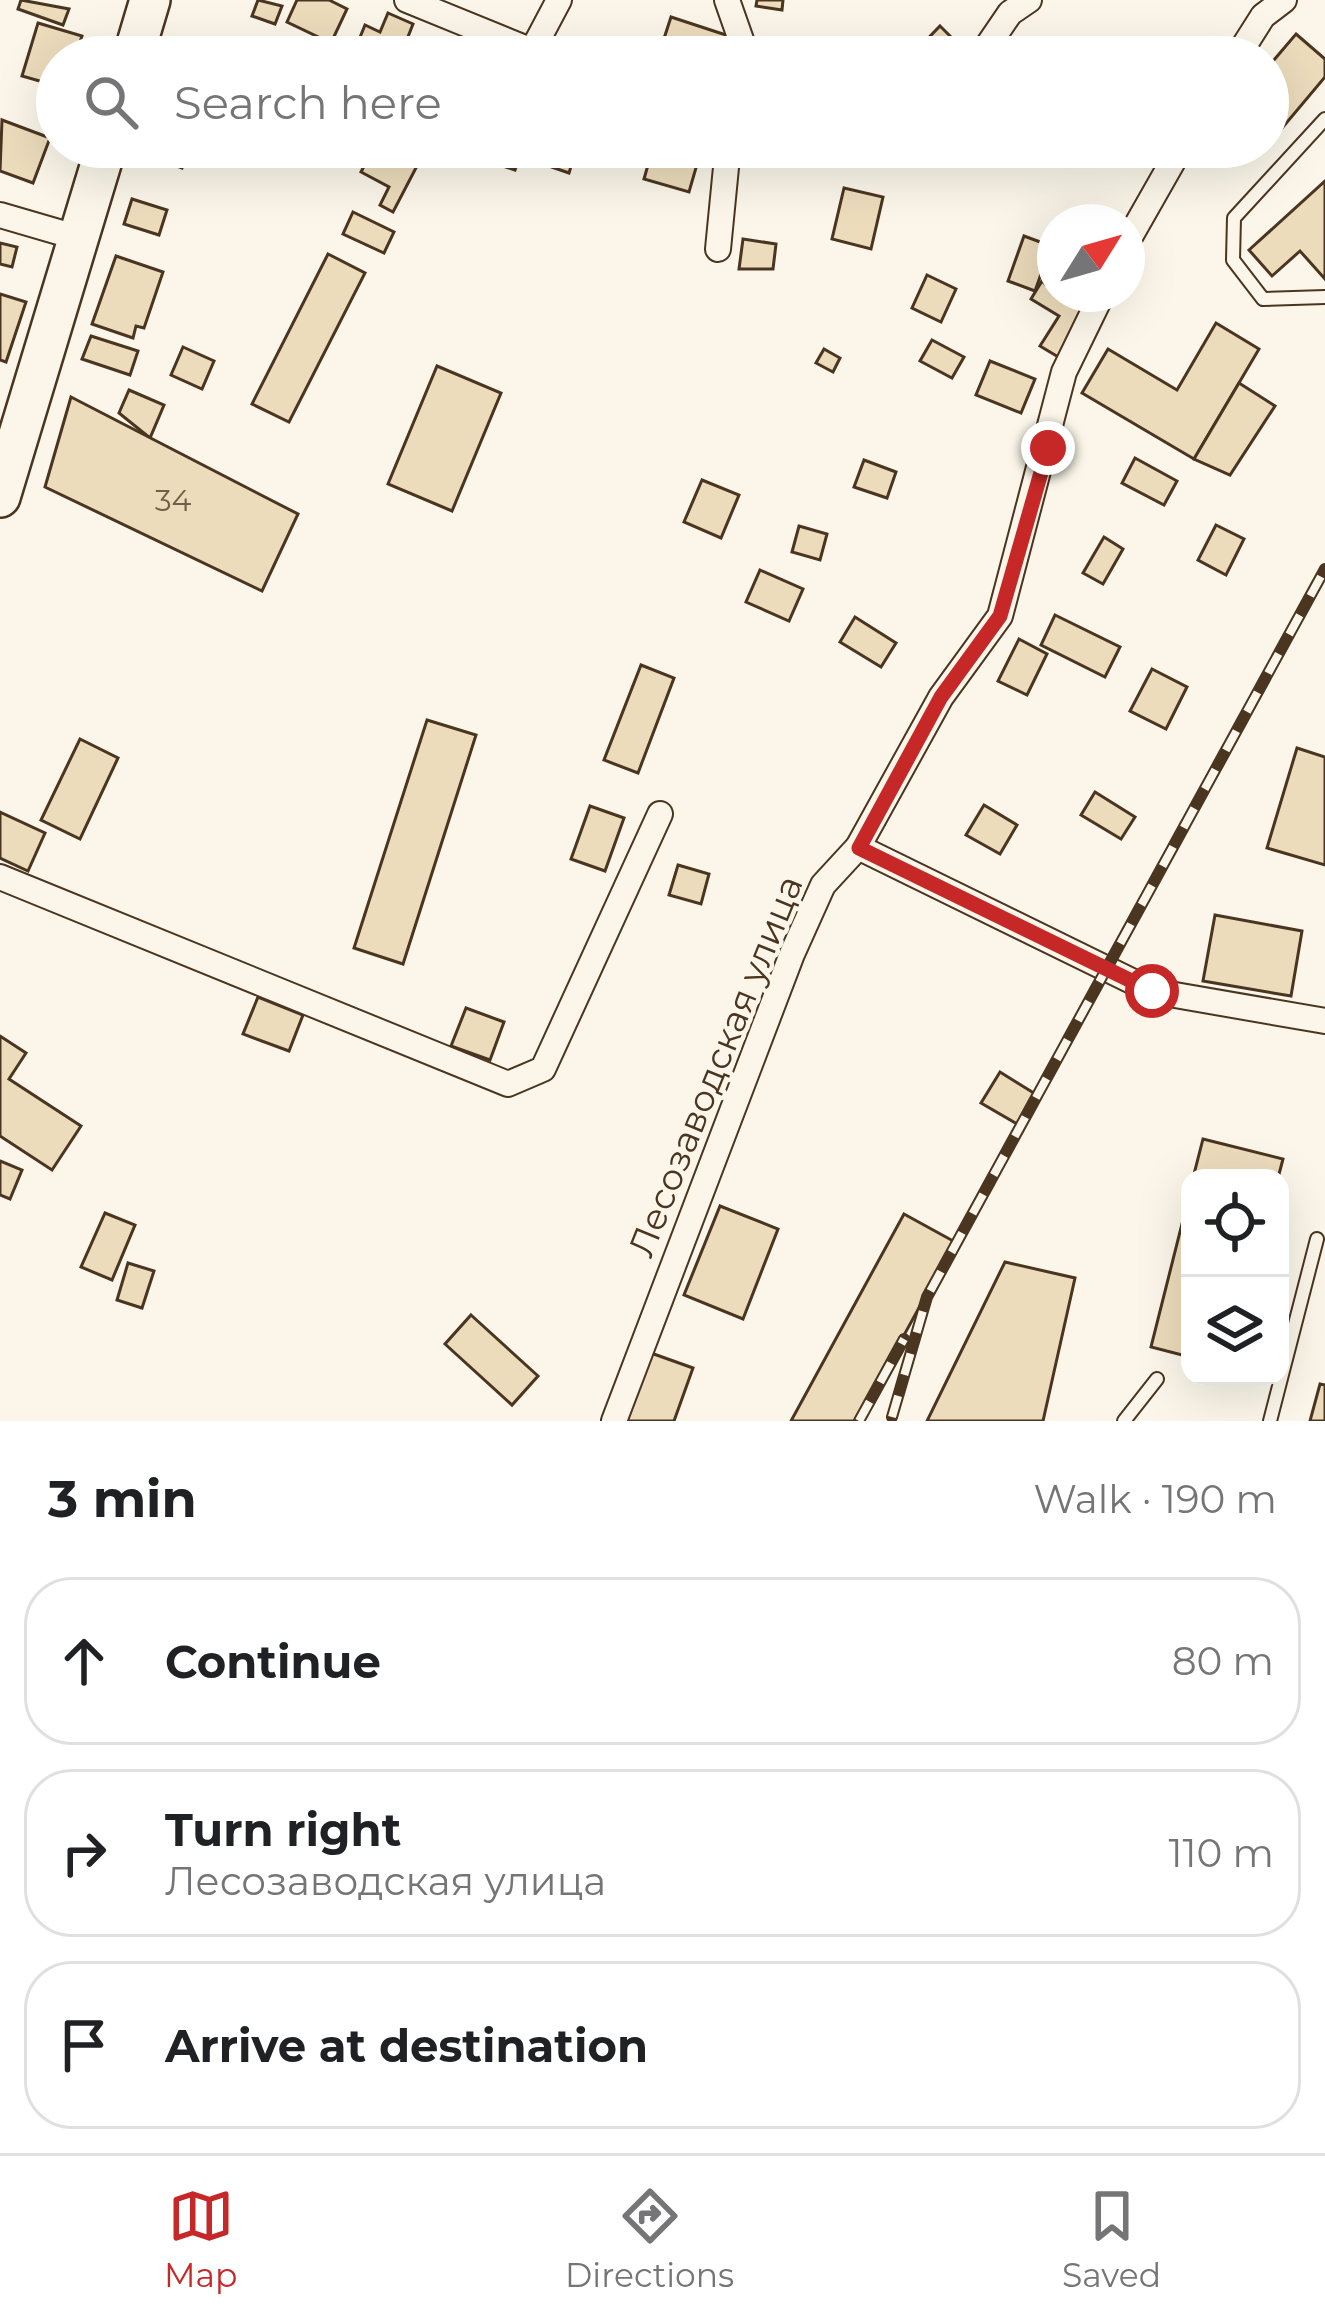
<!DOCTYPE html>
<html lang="en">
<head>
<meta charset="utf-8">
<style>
	:root { --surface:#fff; --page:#f6f6f6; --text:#202124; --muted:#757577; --line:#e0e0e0; --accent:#c62828 }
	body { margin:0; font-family:Montserrat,sans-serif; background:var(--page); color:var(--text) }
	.controls { position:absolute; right:36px; bottom:36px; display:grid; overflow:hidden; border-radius:24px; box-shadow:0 12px 48px #0002 }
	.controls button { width:108px; height:108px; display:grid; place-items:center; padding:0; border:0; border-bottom:3px solid var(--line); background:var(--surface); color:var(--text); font:60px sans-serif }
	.compass { position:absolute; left:1037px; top:204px; width:108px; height:108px; border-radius:50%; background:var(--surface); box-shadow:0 12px 48px #0002; rotate:53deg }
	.stop { position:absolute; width:36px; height:36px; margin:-27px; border:9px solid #c62828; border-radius:50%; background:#fff }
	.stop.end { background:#c62828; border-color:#fff; box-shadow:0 3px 12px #0008 }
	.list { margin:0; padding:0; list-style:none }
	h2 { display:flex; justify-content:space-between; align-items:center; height:156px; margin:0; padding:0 48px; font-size:51px }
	h2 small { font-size:39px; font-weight:400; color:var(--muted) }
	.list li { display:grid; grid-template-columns:78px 1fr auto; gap:36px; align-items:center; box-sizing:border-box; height:168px; margin:0 24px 24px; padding:0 24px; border:3px solid var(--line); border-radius:48px }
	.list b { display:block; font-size:45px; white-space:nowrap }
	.list p { margin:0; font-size:39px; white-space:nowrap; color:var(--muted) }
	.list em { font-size:39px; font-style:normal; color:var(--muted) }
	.icon { flex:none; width:66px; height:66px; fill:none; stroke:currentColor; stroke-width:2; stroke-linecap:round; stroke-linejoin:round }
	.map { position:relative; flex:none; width:1325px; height:1421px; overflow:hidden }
	.search { position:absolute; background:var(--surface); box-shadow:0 12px 48px #0002; left:36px; right:36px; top:36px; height:132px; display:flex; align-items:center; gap:30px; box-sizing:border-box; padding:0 42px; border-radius:66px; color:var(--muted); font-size:45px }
	.sheet { height:732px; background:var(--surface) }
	nav { display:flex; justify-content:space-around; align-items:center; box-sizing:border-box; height:168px; border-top:3px solid var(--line); background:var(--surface); font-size:33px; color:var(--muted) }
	nav a { display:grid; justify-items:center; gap:6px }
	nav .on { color:var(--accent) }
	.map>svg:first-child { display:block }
</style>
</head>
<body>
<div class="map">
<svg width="1325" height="1421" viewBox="0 0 1325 1421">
	<rect width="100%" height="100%" fill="#fbf6e9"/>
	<g fill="#ecdcbc" stroke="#4a3520" stroke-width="3">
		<path d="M21,0L69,9L63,25L18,9Z"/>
		<path d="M258,0L282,6L275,24L252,16Z"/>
		<path d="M297,0H329L347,9L331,43L287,22Z"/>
		<path d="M757,0H783L782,10L756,6Z"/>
		<path d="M388,13L413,24L400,57H352L365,25L380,32Z"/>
		<path d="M671,17L726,35L719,57H658Z"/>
		<path d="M38,23L82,36L75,57H57V86L22,76Z"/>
		<path d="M940,26L970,56L910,57Z"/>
		<path d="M1296,34L1325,59V77L1278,133L1268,125V67Z"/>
		<path d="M2,120L50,138L33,183L0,171Z"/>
		<path d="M147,147H190L182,168L144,153Z"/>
		<path d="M374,147L418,164L393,212L380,205L389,187L361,172Z"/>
		<path d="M476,147H523L515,170L473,156Z"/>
		<path d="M545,147H577L569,173L540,163Z"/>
		<path d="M653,147H702L689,192L644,179Z"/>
		<path d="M1325,181V279L1300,251L1272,276L1249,250Z"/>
		<path d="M844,188L883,197L871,249L832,239Z"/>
		<path d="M132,199L167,210L159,235L124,224Z"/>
		<path d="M353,212L394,232L384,253L343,234Z"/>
		<path d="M1024,236L1051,246L1035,291L1008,281Z"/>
		<path d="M743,239L776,244L773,269H739Z"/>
		<path d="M0,243L17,247L12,267L0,264Z"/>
		<path d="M328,254L365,273L289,422L252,404Z"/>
		<path d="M116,256L163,272L144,328L136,326L133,338L92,324Z"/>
		<path d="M927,275L956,289L941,322L912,308Z"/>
		<path d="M1042,281L1055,294L1069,299L1077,294L1094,305L1060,358L1040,346L1059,316L1031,299Z"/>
		<path d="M0,294L26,302L6,362L0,360Z"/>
		<path d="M1216,323L1259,349L1194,459L1082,393L1108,349L1177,390Z"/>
		<path d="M91,336L138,351L130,375L82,359Z"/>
		<path d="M932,340L964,357L952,378L920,361Z"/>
		<path d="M183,347L214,361L202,389L171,375Z"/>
		<path d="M824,349L840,358L833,372L816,363Z"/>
		<path d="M990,361L1035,379L1021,413L976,395Z"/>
		<path d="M437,366L501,393L452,511L388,484Z"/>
		<path d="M1239,383L1275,406L1230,475L1194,459Z"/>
		<path d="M129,390L164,405L150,438L119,413Z"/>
		<path d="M71,397L298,514L262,591L45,487Z"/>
		<path d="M1135,458L1177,481L1164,505L1122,483Z"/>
		<path d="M864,460L896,472L887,498L854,487Z"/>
		<path d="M702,480L739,495L721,538L684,522Z"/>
		<path d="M1216,525L1244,539L1226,575L1198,560Z"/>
		<path d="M799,526L827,534L820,560L792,552Z"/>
		<path d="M1104,537L1123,549L1103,584L1083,573Z"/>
		<path d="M760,570L803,589L789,621L746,602Z"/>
		<path d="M1055,615L1120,647L1105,677L1041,645Z"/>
		<path d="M855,617L896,643L881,667L840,642Z"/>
		<path d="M1019,639L1047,654L1027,695L998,681Z"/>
		<path d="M641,665L674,678L638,773L604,760Z"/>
		<path d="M1152,669L1187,687L1166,729L1130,711Z"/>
		<path d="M427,720L476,735L403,964L354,948Z"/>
		<path d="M80,739L118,758L80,839L41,820Z"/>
		<path d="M1297,748L1325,757V865L1267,848Z"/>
		<path d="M1095,792L1135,817L1121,839L1081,815Z"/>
		<path d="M984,805L1017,825L1000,854L966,835Z"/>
		<path d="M590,806L624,818L605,871L571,859Z"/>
		<path d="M0,812L45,833L28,871L0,858Z"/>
		<path d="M678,865L709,874L701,904L669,895Z"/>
		<path d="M1215,915L1302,931L1291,996L1203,981Z"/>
		<path d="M258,997L303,1015L289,1051L243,1034Z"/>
		<path d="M466,1008L504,1022L490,1060L451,1046Z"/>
		<path d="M0,1036L26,1053L9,1079L81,1126L52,1170L0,1136Z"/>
		<path d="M1000,1072L1037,1095L1019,1125L981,1103Z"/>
		<path d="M1203,1139L1283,1159L1278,1178H1193Z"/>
		<path d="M0,1161L22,1170L10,1199L0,1195Z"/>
		<path d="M1190,1192V1357L1151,1347Z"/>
		<path d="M720,1206L778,1229L743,1319L684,1295Z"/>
		<path d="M105,1213L135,1225L112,1280L81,1267Z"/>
		<path d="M904,1214L955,1242L857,1421H791Z"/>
		<path d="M1005,1262L1075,1278L1043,1421H927Z"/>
		<path d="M128,1263L154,1271L142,1308L117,1300Z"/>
		<path d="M471,1315L538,1376L512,1405L445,1344Z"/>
		<path d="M651,1353L693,1368L674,1421H627Z"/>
		<path d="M1320,1384L1325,1385V1421H1310Z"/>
	</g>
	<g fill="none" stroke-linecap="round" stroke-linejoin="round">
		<g stroke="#4a3520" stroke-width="16">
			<g id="lane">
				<path d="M1325,119L1234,218L1233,260L1263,299L1325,297"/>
				<path d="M1124,1421L1157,1379"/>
				<path d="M1270,1421L1317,1239"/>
			</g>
		</g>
		<g stroke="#4a3520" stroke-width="28">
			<g id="street">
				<path d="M407,0L547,57"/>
				<path d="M727,0L747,57"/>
				<path d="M532,51L559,0"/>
				<path d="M980,57L1010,13L1029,0"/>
				<path d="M1237,57L1263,16L1284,0"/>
				<path d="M0,215L79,238"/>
				<path d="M1127,242L1181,147"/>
				<path d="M718,249L728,147"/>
				<path d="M858,847L1152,991L1325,1021"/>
				<path d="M0,877L508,1084L543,1069L660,814"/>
				<path d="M614,1421L792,954L823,885L858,847L941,697L1000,616L1064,372L1102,294"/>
			</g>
		</g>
		<g stroke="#4a3520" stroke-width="44">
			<g id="primary">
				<path d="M133,57L150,0"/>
				<path d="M0,497L106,147"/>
			</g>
		</g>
		<use href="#lane" stroke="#fbf6e9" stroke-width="12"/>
		<use href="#street" stroke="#fbf6e9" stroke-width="24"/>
		<use href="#primary" stroke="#fbf6e9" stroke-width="39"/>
		<g stroke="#4a3520" stroke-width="12">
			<g id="rail">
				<path d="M892,1417L927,1297L1325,569"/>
				<path d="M859,1421L904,1339"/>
			</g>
		</g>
		<use href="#rail" stroke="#fbf6e9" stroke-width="8" stroke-dasharray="22" stroke-linecap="butt"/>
	</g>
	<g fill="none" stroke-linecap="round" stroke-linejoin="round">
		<path stroke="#c62828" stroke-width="15" d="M1048,448L1000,616L941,697L859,848L1152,991"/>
	</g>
	<g text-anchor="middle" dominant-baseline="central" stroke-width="9" stroke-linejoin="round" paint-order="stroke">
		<g font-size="30" fill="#725f47">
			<text x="173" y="500">34</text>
		</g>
		<g font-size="36" fill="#4a3520" stroke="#fbf6e9">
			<text transform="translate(715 1066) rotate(-68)">Лесозаводская улица</text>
		</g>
	</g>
</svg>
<div class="controls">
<button><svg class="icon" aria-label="locate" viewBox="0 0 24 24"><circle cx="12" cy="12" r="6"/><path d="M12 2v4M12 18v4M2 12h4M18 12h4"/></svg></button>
<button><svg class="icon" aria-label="layers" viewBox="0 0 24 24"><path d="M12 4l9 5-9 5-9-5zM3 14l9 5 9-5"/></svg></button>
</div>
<svg class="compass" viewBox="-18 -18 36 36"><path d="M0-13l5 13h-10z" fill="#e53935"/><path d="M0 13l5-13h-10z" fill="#757577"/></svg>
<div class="stop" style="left:1152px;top:991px"></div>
<div class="stop end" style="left:1048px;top:448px"></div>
<div class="search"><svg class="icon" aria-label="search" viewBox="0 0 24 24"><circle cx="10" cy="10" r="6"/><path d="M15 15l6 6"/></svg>Search here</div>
</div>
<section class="sheet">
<h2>3 min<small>Walk · 190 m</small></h2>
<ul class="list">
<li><svg class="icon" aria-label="ahead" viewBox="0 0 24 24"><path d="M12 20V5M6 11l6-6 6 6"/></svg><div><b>Continue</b></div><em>80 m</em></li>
<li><svg class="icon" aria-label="right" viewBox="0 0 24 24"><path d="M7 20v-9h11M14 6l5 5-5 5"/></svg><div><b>Turn right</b><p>Лесозаводская улица</p></div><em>110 m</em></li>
<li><svg class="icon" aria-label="arrive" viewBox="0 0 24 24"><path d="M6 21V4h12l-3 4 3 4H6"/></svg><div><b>Arrive at destination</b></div></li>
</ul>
</section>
<nav>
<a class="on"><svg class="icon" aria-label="map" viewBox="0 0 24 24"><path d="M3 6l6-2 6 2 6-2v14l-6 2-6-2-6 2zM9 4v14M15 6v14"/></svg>Map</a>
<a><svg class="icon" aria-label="directions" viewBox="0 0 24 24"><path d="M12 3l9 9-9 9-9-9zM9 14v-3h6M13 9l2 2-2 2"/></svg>Directions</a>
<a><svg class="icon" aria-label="saved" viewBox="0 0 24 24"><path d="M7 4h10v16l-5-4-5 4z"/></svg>Saved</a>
</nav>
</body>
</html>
